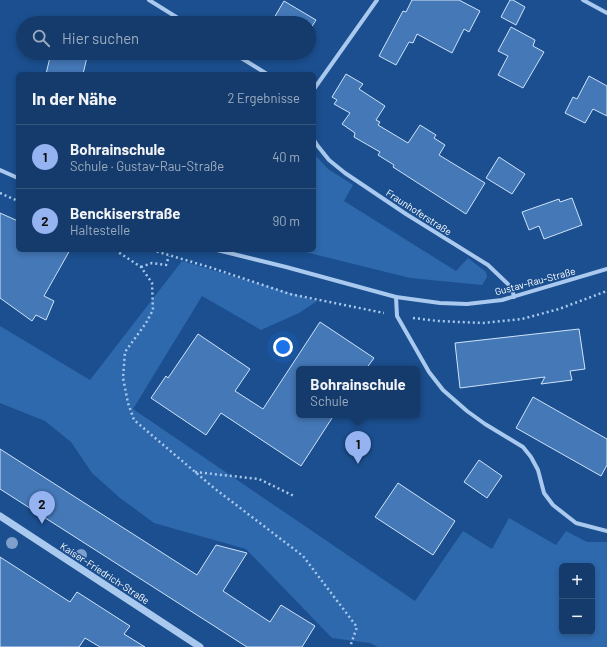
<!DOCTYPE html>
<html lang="de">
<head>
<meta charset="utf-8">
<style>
	:root { --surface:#143b6b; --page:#214673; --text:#f1f3f6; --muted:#9dadc1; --line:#33557e; --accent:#95b2f1 }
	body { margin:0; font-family:Barlow,sans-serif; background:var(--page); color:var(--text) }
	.controls { position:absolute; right:12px; bottom:12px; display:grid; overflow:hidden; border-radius:6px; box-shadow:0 2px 6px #0003 }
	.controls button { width:36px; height:36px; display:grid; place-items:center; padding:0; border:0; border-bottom:1px solid var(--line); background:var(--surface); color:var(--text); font:20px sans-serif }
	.you { position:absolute; left:283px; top:347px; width:14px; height:14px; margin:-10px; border:3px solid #fff; border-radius:50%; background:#1a73e8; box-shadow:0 0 0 6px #1a73e833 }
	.badge { display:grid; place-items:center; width:26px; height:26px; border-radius:50%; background:var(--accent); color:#111; font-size:13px; font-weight:700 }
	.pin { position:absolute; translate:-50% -33px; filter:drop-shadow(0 1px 2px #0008) }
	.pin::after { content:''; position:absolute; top:21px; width:14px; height:12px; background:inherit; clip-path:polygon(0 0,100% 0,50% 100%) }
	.popup { position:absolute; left:296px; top:366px; width:124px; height:52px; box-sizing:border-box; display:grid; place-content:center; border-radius:6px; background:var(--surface); filter:drop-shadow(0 1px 3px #0005); font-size:13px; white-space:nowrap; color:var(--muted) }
	.popup b { font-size:15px; color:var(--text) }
	.popup::after { content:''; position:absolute; left:50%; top:100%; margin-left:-8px; border:8px solid transparent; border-top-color:var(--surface) }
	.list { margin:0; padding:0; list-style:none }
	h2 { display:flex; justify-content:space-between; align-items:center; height:52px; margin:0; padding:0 16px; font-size:17px }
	h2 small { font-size:13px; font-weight:400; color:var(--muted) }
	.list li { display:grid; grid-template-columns:26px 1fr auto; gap:12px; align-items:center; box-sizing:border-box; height:64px; padding:0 16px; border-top:1px solid var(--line) }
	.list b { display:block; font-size:15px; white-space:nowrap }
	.list p { margin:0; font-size:13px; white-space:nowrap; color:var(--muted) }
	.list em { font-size:13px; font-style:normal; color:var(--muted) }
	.icon { flex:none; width:22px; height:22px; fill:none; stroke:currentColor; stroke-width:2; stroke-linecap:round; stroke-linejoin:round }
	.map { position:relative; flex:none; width:607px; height:647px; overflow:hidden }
	.search { position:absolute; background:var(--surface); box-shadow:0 2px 6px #0003; left:16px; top:16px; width:300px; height:44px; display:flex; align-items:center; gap:10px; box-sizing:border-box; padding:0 14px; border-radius:22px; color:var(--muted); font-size:15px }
	.panel { position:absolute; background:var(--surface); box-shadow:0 2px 6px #0003; left:16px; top:72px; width:300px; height:180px; border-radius:6px }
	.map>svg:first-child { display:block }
</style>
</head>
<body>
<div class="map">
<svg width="607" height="647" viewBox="0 0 607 647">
	<rect width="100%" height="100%" fill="#1b4f8f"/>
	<g fill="#2e69ad" fill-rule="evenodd">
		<path d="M314,154L328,169L353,185L344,201L456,271L468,258L486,272L487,277L482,285L410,278L297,250H314Z"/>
		<path d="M182,261L317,301L299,313L261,330L202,296L133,409L415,601L463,531L492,549L509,518L556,545L566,531L587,542H607V647H378L370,643L332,638L246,549L154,523L120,498L92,473L71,442L45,421L0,403V326L90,380ZM562,566H592V632H562Z"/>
	</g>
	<g fill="#4478b7" stroke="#cfe3fa">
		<path d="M412,0H459L480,11L469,32L464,29L452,53L417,34L413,43L409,42L396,65L379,56L403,11L406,12Z"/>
		<path d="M510,0H513L525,7L516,25L501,17Z"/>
		<path d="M284,1L316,20L309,31V23H269L273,17L274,18Z"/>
		<path d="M511,27L535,40L533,46L544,52L523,88L498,75L508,56L498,51Z"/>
		<path d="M51,53H88L83,74H46Z"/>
		<path d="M346,74L363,84L359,89L385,106L376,120L380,122L378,125L408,143L420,125L436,135L434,138L445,145L439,155L485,183L466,214L393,167L394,165L378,155L380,152L354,137L355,133L342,124L350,113L334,104L337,100L332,97Z"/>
		<path d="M589,76L607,86V116L593,109L585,123L565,113L573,97L577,99Z"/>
		<path d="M499,157L525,174L512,194L486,178Z"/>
		<path d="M572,198L582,225L544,239L539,226L529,230L522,212L559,199L560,202Z"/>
		<path d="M0,213L18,221V250H70L44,296L54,301L46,320L36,315L32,321L0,298Z"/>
		<path d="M320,322L374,358L366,369H299V415H334L301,466L221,413L206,435L151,398L166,376L168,378L198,334L250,369L235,391L263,409Z"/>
		<path d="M579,329L585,369L570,371L572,380L541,384L545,377L460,388L455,343Z"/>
		<path d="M533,397L607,439V465L601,476L516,428Z"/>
		<path d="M0,449L197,575L216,545L247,553L223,591L270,622L281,605L315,626L302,647H247L0,489Z"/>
		<path d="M479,460L502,476L487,498L464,482Z"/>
		<path d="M398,483L455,521L433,555L375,517Z"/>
		<path d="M0,557L70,602L77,592L130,626L124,634L145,647H100L85,638L79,647H0Z"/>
	</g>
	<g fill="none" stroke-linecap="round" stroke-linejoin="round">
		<g stroke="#a9c9ee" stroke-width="2.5" stroke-dasharray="2 3" stroke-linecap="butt">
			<path d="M0,193L18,201"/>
			<path d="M115,250L141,267L152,283L153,310L146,323L125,352L123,378L128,403L134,420L214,488L303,556L357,627L350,647"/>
			<path d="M152,250L212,268L290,294L384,313"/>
			<path d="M141,267L152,263L166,265L169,256"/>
			<path d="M413,318L438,321L483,323L522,319L559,309L607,291"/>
			<path d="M195,472L259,479L294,496"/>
		</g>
		<g stroke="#a9c9ee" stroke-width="4">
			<path d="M149,0L186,23"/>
			<path d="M583,0L607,13"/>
			<path d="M233,53L267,74"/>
			<path d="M314,89L377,0"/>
			<path d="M314,140L317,145L329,160L345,173L406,214L488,265L512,288L514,297"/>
			<path d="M0,170L18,178"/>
			<path d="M217,250L286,267L396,297L440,303L467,304L502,300L607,269"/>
			<path d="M396,297L397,316L429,372L443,390L467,411L485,424L523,447L531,457L538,470L544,493L553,505L576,523L607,531"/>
		</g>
		<path stroke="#a9c9ee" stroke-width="7" d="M0,516L200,647"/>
	</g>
	<g fill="#7ea0ca">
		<circle cx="12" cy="543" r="6"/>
		<circle cx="81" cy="555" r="6"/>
	</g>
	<g text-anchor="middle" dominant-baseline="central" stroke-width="3" stroke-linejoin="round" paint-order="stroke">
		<g font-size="10" fill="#fff" stroke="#1b4f8f">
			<text transform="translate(419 212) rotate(33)">Fraunhoferstraße</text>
			<text transform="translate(535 281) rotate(-15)">Gustav-Rau-Straße</text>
			<text transform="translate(105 573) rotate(33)">Kaiser-Friedrich-Straße</text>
		</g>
	</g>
</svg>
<div class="controls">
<button>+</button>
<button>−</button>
</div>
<div class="you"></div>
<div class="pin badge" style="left:358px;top:464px">1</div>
<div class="popup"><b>Bohrainschule</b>Schule</div>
<div class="pin badge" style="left:42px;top:524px">2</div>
<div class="search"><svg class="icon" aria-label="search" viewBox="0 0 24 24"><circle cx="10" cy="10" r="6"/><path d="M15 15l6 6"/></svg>Hier suchen</div>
<section class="panel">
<h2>In der Nähe<small>2 Ergebnisse</small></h2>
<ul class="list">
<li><span class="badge">1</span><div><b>Bohrainschule</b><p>Schule · Gustav-Rau-Straße</p></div><em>40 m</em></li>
<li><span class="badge">2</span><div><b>Benckiserstraße</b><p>Haltestelle</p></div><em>90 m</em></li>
</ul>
</section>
</div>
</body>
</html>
